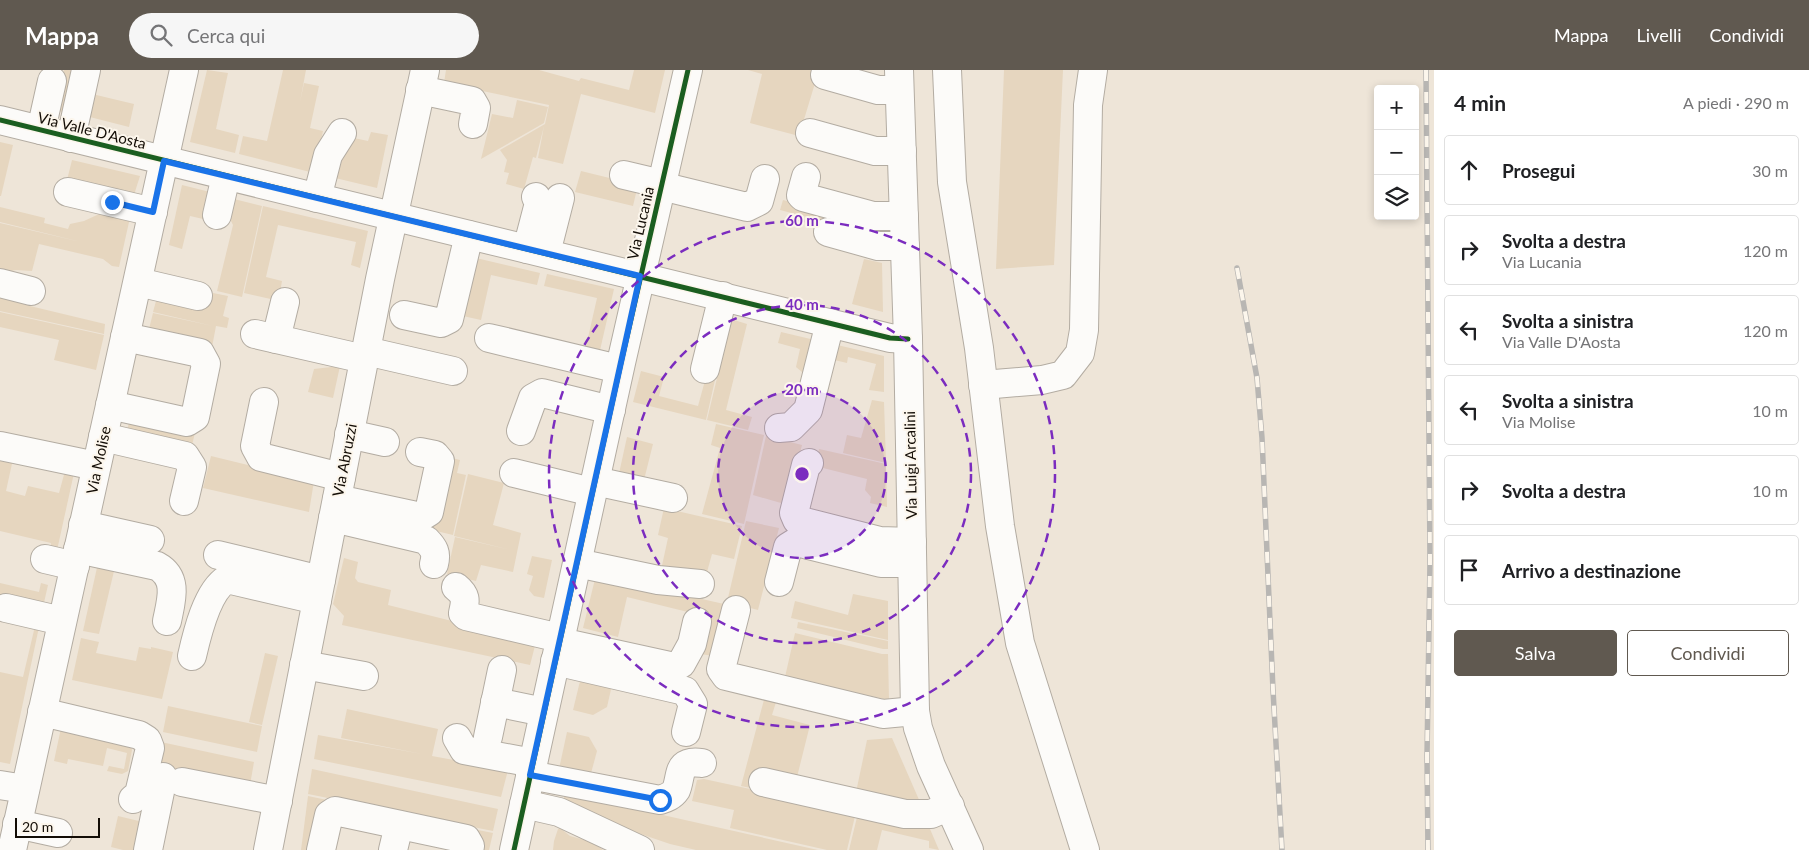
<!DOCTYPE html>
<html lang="it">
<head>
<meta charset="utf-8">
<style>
	:root { --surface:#fff; --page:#f6f6f6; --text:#202124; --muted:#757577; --line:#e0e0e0; --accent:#605950 }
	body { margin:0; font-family:Lato,sans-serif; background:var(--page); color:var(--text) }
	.controls { position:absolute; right:15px; top:15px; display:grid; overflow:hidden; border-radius:5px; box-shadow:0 2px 8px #0003 }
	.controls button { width:45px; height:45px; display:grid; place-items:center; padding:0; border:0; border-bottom:1px solid var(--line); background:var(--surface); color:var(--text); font:25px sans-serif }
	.scale { position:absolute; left:15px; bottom:12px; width:85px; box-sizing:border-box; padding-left:5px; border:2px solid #130d06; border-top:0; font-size:14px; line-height:18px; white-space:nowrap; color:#130d06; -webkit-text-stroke:4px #fcf6ec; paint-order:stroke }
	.stop { position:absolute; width:15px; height:15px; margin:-11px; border:4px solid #1a73e8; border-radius:50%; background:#fff }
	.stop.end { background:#1a73e8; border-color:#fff; box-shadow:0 1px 5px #0008 }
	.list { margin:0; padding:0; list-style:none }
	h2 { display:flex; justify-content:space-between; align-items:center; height:65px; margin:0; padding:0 20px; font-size:21px }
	h2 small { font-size:16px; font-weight:400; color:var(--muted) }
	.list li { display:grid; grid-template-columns:32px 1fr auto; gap:15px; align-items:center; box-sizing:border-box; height:70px; margin:0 10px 10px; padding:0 10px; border:1px solid var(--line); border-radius:5px }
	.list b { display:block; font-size:19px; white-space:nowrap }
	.list p { margin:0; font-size:16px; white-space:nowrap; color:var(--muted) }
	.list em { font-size:16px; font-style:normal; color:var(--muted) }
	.actions { display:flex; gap:10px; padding:15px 20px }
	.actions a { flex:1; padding:11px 0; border:1px solid var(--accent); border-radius:5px; text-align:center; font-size:18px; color:var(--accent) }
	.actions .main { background:var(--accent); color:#fff }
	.icon { flex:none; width:28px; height:28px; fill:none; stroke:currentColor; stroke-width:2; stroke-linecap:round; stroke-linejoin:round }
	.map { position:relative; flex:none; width:1434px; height:780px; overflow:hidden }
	header { display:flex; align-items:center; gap:30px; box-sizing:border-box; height:70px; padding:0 25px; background:var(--accent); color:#fff }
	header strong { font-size:24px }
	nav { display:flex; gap:28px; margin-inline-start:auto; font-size:18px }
	.search { width:350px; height:45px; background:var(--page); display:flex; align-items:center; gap:12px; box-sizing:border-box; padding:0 18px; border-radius:28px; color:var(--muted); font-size:19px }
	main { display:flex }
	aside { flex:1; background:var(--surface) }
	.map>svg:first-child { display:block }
</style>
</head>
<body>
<header>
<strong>Mappa</strong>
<div class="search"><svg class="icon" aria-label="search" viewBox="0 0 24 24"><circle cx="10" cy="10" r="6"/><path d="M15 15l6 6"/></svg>Cerca qui</div>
<nav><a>Mappa</a><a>Livelli</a><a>Condividi</a></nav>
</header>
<main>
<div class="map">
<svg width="1434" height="780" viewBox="0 0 1434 780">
	<rect width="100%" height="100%" fill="#eee5d8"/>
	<g fill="#e6d6bf">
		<path d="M64,0H76L66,43L55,40Z"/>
		<path d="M207,0L228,3L216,59L239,65L235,83L190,72Z"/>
		<path d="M283,0H306L300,32L304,13L319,16L310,58L323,61L314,103L239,84L243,66L267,71Z"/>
		<path d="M446,0H539L579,11L581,8L629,20L634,0H665L655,43L581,24L563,94L538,88L544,56L536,88L533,87L524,119L506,114L509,103L504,102L507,90L500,80L545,54L549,35L444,13Z"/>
		<path d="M748,0H819L799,66L750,53L762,4Z"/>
		<path d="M1004,0H1063L1054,195L996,199Z"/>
		<path d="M88,23L134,34L129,57L82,45Z"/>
		<path d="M517,30L548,37L544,53L481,89L492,44L513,48Z"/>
		<path d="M371,62L388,65L377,118L331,107L334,95L354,68L368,71Z"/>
		<path d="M0,72L13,75L1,126H0Z"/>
		<path d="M72,90L140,106L133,128L66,114Z"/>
		<path d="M581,101L638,115L633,136L575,122Z"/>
		<path d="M182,115L218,124L212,151L190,146L182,179L169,175Z"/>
		<path d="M234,129L262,136L242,227L217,221L233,155L230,149Z"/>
		<path d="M783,130L880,154V166L780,140Z"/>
		<path d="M263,136L368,161L360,198L351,195L356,172L278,155L266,207L282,211L279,228L275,230L244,223Z"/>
		<path d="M0,137L45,148L44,153L68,159L70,154L84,151L110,139L131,143L119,197L112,196L103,189L39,174L32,201L16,200L0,203V153L81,172L0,152Z"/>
		<path d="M476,188L540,203L537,215L491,205L481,250L463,246Z"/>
		<path d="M864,189L882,193L883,242L852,234Z"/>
		<path d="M547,204L614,219L598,289L585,281L597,228L544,216Z"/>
		<path d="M0,220L31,228L30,236L105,254L104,264L0,241Z"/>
		<path d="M159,220L211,232L213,223L228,226L223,246L229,248L227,258L216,256L212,277L148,263L153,243L213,256L153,242Z"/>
		<path d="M0,242L104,265L96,300L54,290L59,270L0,257Z"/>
		<path d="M731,249L747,254L726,340L752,347L748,360L707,350Z"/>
		<path d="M781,262L819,271L808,307L796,297L800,279L778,273Z"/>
		<path d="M833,274L884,286V322L869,320L876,294L848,287L847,293L830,289Z"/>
		<path d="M340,296L333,328L308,322L314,299Z"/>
		<path d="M641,301L664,307L659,326L698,336L706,307L715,310L706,350L633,332Z"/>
		<path d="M872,330L884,332L886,393L843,383L847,365L861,368Z"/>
		<path d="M131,343L196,358L191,380L126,366Z"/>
		<path d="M716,354L764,365L744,454L702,444L720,378L711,375Z"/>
		<path d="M766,366L802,375L792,413L781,433L753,425Z"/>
		<path d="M627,367L653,374L643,414L618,408Z"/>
		<path d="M819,379L886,394L887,437L870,433L871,427L865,420L867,409L815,396Z"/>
		<path d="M0,386L13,389L6,421L25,426L28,416L59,423L65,401L74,403L56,485L49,483L51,473L0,461Z"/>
		<path d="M211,386L314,411L309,442L203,418Z"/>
		<path d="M448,387L460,390L457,403L466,405L453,465L432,460Z"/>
		<path d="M468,404L504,413L493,455L521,463L513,502L481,495L476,511L447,504L455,467L511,480L454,466Z"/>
		<path d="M664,438L742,456L734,489L712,484L707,502L673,503L661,500L668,468L658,465Z"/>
		<path d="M746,451L779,458L758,540L727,532Z"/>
		<path d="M532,486L552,490L544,528L534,526L529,520L533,506L527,504Z"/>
		<path d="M344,488L358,492L355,508L358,512L391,520L388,535L536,572L530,595L342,555L344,546L333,534Z"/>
		<path d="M98,493L115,497L99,564L83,561Z"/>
		<path d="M596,505L724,534L713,586L701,584L708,547L627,527L618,567L583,558Z"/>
		<path d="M0,513L39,522L41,513L48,515L43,537L0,544Z"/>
		<path d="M853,524L888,531V570L791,548L795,531L848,545Z"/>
		<path d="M798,552L888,571V579H883L797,558Z"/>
		<path d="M35,556L39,557L10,694L0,692V602L23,607Z"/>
		<path d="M795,563L882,584H888L889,630L785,607Z"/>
		<path d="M81,568L99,572L96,583L136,591L139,577L151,579V577L173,582L162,629L72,610Z"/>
		<path d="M265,583L278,586L262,655L249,652Z"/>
		<path d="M581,607L612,615L607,637L593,645L573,640Z"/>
		<path d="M765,626L777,629L772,645L810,655L797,707L755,719L741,716Z"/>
		<path d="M168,636L262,656L257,682L163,662Z"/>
		<path d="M347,639L438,659L432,686L508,700L501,727L314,689L318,665L422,684L341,668Z"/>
		<path d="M61,658L131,676L132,680L128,701L122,704L107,701L109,696L124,699L127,683L107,678L103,696L68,689L67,694L54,691Z"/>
		<path d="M567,662L589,667L597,681L590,707L559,699Z"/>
		<path d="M892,668L920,732L855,727L867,670Z"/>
		<path d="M161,672L254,692L250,715L156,695Z"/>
		<path d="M312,699L498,739L493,761L308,724Z"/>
		<path d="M704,709L856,742L847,780H827L730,758L734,740L692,731L697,710Z"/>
		<path d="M565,723L818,780H696L670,774L629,760L563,732Z"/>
		<path d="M308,726L327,730L316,780H301Z"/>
		<path d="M858,743L930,759L939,780L929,778V771L882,760L877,780H849Z"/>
		<path d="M118,746L143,752L137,780H123L111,777Z"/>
		<path d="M560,758L570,766L592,772L603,780H553L554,771L558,759Z"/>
		<path d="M478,760L493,763L489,780H474Z"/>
	</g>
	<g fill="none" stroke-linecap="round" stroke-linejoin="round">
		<g stroke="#b3aca2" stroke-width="30">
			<g id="minor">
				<path d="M899,0L908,269L915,641L918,658L931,696L969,780"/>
				<path d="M947,0L952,112L979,278L1000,456L1020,573L1085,780"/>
				<path d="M825,5L878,20H899"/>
				<path d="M420,20L472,31L476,38L473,54"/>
				<path d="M0,50L890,268L908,269"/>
				<path d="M41,60L52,11"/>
				<path d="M810,63L875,81H902"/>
				<path d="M71,68L86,0"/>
				<path d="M624,105L662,114"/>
				<path d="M806,107L801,125L803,127L873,146H904"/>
				<path d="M661,116L747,137L759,131L765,109"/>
				<path d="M68,122L153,142"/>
				<path d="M317,128L328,85L342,63"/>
				<path d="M217,145L226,106"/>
				<path d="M828,162L878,176H905"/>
				<path d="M527,179L539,133L536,127"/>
				<path d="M546,183L560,128"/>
				<path d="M138,212L198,226"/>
				<path d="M0,213L31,221"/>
				<path d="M404,245L441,253L449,249L469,165"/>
				<path d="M255,264L364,289"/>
				<path d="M489,268L619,299"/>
				<path d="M276,269L285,232"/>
				<path d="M366,281L453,301"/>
				<path d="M705,299L723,226"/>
				<path d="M983,315L1042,310L1063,305L1080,283L1084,260L1088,35L1093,0"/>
				<path d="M264,332L255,376L261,387L341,407"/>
				<path d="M110,335L187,352L195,347L206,294L200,283L125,267"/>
				<path d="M779,358L791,357L808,340L830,253"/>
				<path d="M521,361L533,328L542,323L611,340"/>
				<path d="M349,364L385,372"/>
				<path d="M103,367L185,386L192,397L184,431"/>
				<path d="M0,376L96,396"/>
				<path d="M809,393L806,395L794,443L797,450L880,471L912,472"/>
				<path d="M514,403L592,422"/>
				<path d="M595,411L673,428"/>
				<path d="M337,429L421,447L429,442L440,391L435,385L420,382"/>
				<path d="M333,448L426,470C434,478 437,483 434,494"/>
				<path d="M83,455L150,470"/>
				<path d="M78,479L157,496C179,508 171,531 167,551"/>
				<path d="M218,485L321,510"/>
				<path d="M45,489L75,496"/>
				<path d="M577,493L658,510L700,514"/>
				<path d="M779,512L788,477L796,472L881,493H912"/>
				<path d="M456,517C466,525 466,530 463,543L466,546L560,568"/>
				<path d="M6,538L62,551"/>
				<path d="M736,540L721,599L726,606L883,644L915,641"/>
				<path d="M560,572L674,597L681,594L692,574L697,552"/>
				<path d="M192,586C197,564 207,521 227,509L317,530"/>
				<path d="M555,591L685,621L693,634L686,662"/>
				<path d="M304,595L364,606"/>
				<path d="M495,632L544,642"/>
				<path d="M42,642L139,665L147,670L150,678L139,724L133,729"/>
				<path d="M488,667L502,600"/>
				<path d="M457,668L464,680L533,693"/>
				<path d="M530,705L660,730C666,728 672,726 676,720C682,706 676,689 702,693"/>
				<path d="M182,712L278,731"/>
				<path d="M763,712L905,744H931L950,736"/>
				<path d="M0,715L25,719"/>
				<path d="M524,734L559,742L640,780"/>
				<path d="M17,754L58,763"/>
				<path d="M12,780L184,0"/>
				<path d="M148,780L163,707"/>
				<path d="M268,780L380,209L425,0"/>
				<path d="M321,780L329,745L335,741L466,769L470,776L469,780"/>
				<path d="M393,780L399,755"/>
				<path d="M514,780L621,293L688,0"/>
			</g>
		</g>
		<use href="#minor" stroke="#fcfbf9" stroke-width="28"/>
		<g stroke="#b8b6b3" stroke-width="5.5">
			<g id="rail">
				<path d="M1426,0L1430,491L1427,686L1428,780"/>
				<path d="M1237,198L1257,308L1262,368L1273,620L1282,780"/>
			</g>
		</g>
		<use href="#rail" stroke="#fcf6ec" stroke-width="4" stroke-dasharray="11" stroke-linecap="butt"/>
		<g stroke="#fcf6ec" stroke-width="8">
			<g id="cycleway">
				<path d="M0,50L890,268L908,269"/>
				<path d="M514,780L621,293L688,0"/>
			</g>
		</g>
		<use href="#cycleway" stroke="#1b5e20" stroke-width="5"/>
	</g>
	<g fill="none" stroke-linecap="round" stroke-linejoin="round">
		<path stroke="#1a73e8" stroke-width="6" d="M112,132L153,142L164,91L640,206L530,705L660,730"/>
	</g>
	<circle cx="802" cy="404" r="84" fill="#7b2cbf" fill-opacity=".12"/>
	<g fill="none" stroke="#7b2cbf" stroke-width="2.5" stroke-dasharray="9 6">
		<circle cx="802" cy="404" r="84"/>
		<circle cx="802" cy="404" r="169"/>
		<circle cx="802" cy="404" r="253"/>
	</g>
	<g text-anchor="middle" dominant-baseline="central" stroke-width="4" stroke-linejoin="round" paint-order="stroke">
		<g font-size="15" fill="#130d06" stroke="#fcf6ec">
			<text transform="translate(92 60) rotate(14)">Via Valle D'Aosta</text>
			<text transform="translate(640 153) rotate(-77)">Via Lucania</text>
			<text transform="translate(98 390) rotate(-78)">Via Molise</text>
			<text transform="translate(344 390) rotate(-79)">Via Abruzzi</text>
			<text transform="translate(910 395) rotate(-91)">Via Luigi Arcalini</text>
		</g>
	</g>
	<circle cx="802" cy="404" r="8" fill="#7b2cbf" stroke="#fcf6ec" stroke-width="2.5"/>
	<g font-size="15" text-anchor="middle" font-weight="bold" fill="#7b2cbf" stroke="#fcf6ec" stroke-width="4" stroke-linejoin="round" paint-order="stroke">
		<text x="802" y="156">60 m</text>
		<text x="802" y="240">40 m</text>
		<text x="802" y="325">20 m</text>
	</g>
</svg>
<div class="controls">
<button>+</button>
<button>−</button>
<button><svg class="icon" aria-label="layers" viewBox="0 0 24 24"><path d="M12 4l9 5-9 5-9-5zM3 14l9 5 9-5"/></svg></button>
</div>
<div class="scale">20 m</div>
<div class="stop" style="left:660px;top:730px"></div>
<div class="stop end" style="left:112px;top:132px"></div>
</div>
<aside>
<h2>4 min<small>A piedi · 290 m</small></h2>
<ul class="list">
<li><svg class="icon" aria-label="ahead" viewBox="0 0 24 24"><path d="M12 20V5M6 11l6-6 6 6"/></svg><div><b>Prosegui</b></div><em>30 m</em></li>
<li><svg class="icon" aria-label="right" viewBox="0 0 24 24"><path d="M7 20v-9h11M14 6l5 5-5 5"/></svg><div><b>Svolta a destra</b><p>Via Lucania</p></div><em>120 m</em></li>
<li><svg class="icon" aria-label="left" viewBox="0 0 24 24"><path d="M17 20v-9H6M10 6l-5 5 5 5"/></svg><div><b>Svolta a sinistra</b><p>Via Valle D'Aosta</p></div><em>120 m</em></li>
<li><svg class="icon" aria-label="left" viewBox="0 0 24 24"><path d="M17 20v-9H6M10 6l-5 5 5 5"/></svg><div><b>Svolta a sinistra</b><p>Via Molise</p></div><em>10 m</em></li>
<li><svg class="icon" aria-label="right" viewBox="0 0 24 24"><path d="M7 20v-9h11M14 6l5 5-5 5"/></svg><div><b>Svolta a destra</b></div><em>10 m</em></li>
<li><svg class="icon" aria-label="arrive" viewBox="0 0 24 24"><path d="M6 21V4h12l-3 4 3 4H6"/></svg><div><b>Arrivo a destinazione</b></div></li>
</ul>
<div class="actions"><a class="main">Salva</a><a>Condividi</a></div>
</aside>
</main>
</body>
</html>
